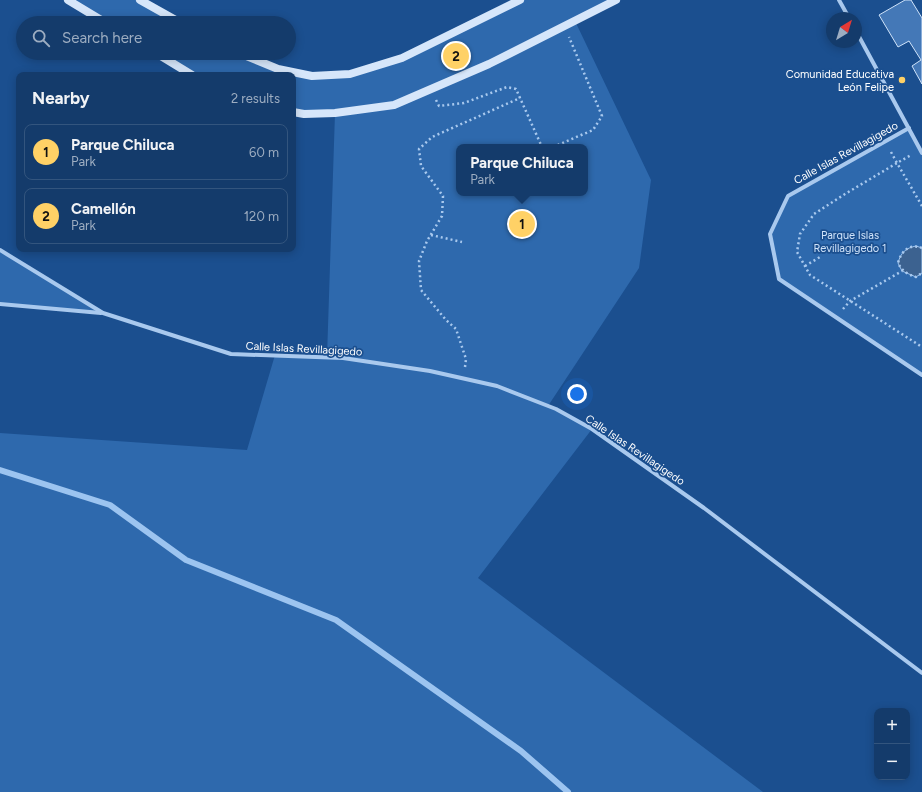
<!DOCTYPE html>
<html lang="en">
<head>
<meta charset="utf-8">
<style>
	:root { --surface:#143b6b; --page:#214673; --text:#f1f3f6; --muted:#9dadc1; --line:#33557e; --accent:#ffd166 }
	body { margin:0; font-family:Figtree,sans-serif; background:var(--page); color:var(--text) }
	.controls { position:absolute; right:12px; bottom:12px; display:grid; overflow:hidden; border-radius:8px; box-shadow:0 2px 10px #0003 }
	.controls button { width:36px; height:36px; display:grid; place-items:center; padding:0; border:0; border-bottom:1px solid var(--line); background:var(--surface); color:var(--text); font:20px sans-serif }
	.compass { position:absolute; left:826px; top:12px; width:36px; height:36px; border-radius:50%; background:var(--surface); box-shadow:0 2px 10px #0003; rotate:38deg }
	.you { position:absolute; left:577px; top:394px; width:14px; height:14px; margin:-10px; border:3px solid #fff; border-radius:50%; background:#1a73e8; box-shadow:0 0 0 6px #1a73e833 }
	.badge { display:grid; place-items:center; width:26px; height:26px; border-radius:50%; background:var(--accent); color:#111; font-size:13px; font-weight:700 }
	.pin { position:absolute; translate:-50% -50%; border:2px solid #fff; box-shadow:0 1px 4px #0006 }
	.popup { position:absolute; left:456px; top:144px; width:132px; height:52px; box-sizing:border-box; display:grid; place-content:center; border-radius:8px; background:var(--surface); filter:drop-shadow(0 1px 3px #0005); font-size:13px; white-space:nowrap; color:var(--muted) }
	.popup b { font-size:15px; color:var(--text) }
	.popup::after { content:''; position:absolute; left:50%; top:100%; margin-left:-8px; border:8px solid transparent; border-top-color:var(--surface) }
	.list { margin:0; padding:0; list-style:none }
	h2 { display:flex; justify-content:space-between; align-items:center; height:52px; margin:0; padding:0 16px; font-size:17px }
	h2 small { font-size:13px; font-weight:400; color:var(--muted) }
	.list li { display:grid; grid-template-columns:26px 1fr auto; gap:12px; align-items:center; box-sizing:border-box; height:56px; margin:0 8px 8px; padding:0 8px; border:1px solid var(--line); border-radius:8px }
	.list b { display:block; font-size:15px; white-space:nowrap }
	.list p { margin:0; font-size:13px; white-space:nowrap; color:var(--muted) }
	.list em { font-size:13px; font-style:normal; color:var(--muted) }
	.icon { flex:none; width:22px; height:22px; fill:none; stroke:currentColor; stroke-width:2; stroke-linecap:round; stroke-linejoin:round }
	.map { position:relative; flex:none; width:922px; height:792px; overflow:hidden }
	.search { position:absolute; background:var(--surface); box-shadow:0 2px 10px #0003; left:16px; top:16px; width:280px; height:44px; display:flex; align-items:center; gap:10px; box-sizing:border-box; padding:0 14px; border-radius:22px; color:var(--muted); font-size:15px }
	.panel { position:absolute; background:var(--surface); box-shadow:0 2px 10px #0003; left:16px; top:72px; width:280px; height:180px; border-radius:8px }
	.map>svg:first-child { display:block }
</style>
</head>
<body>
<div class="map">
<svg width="922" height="792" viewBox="0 0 922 792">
	<rect width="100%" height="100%" fill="#1b4f8f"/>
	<g fill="#2e69ad" fill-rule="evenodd">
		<path d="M68,0H142L181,23H106Z"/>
		<path d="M520,0H616L575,21L651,180L639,268L548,406L592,429L478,578L763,792H0V433L247,450L275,355L327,357L335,113L293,112V75H192L156,53H239L312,76L350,74L402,58ZM459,147H585V193H459Z"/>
		<path d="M909,128L922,153V375L779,279L770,234L788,196Z"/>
		<path d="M0,250L103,313L0,304Z"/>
	</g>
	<path fill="#3c6290" stroke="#9cc4f0" d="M916,246L922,248V273L916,277L902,271L898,263C901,252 906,248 916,246Z"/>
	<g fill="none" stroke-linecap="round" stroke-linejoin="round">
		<path stroke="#9cc4f0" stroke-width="6" d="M0,470L110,505L186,560L336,620L521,751L568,792"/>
	</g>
	<path fill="#4478b7" stroke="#cfe3fa" d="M905,0H911L922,18V84L912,66L921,60L909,41L898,47L879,15Z"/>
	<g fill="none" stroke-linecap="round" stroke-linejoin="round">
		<g stroke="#a9c9ee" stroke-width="2.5" stroke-dasharray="2 3" stroke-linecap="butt">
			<path d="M436,100L439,106L464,103L507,87L516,89L542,147"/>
			<path d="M553,147L593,130L602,116L569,37"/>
			<path d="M891,152L897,163L911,155"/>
			<path d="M922,206L897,163L845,194L814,214L800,234L797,252L810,275L922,347"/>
			<path d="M431,235L462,242"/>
			<path d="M922,248C910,243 901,251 898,263C902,271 907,274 916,277L922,273"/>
			<path d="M805,266L820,257"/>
			<path d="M843,309L850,301L902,271"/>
			<path d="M465,367L466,359L456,329L446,320L421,290L419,261L427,241L442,216L443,196L421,166L419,149L432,137L520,98"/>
		</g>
		<g stroke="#a9c9ee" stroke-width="4">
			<path d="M839,0L849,18"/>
			<path d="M856,31L922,153"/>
			<path d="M909,128L788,196L770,234L779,279L922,375"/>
			<path d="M0,250L103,313L231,354L343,358L430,371L497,386L556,409L592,429L704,508L922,673"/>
			<path d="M0,304L101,313"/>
		</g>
		<g stroke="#d6e6fa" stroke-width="8">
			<path d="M68,0L106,23"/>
			<path d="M140,0L181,23"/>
			<path d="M156,53L192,75"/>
			<path d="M239,53L278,69L312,76L350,74L402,58L520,0"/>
			<path d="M293,112L304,114L335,113L394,105L489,64L616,0"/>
		</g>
	</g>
	<circle fill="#ffd166" stroke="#1b4f8f" stroke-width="1.5" cx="902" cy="80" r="4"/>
	<g text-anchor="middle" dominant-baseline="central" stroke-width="3.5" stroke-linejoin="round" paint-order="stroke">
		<g font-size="11" fill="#fff" stroke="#1b4f8f" text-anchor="end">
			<text x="894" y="74">Comunidad Educativa<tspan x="894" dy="13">León Felipe</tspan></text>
		</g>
		<g font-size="11" fill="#fff" stroke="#1b4f8f">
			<text transform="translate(846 153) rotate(-29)">Calle Islas Revillagigedo</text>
			<text transform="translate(304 349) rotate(3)">Calle Islas Revillagigedo</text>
			<text transform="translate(635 450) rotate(34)">Calle Islas Revillagigedo</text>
		</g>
		<g font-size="11" fill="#cfe3fa" stroke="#1b4f8f">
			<text x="850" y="235">Parque Islas<tspan x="850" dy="13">Revillagigedo 1</tspan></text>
		</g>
	</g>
</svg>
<div class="controls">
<button>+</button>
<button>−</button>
</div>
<svg class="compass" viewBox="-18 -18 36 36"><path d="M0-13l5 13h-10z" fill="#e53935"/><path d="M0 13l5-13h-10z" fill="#9dadc1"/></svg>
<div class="you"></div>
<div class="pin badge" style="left:522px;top:224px">1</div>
<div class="popup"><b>Parque Chiluca</b>Park</div>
<div class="pin badge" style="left:456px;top:56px">2</div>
<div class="search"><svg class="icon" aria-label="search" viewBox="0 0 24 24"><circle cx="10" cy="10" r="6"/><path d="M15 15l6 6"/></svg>Search here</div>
<section class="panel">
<h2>Nearby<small>2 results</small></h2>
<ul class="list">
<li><span class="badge">1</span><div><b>Parque Chiluca</b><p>Park</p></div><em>60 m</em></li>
<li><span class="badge">2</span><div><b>Camellón</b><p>Park</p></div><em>120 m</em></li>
</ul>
</section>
</div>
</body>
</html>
